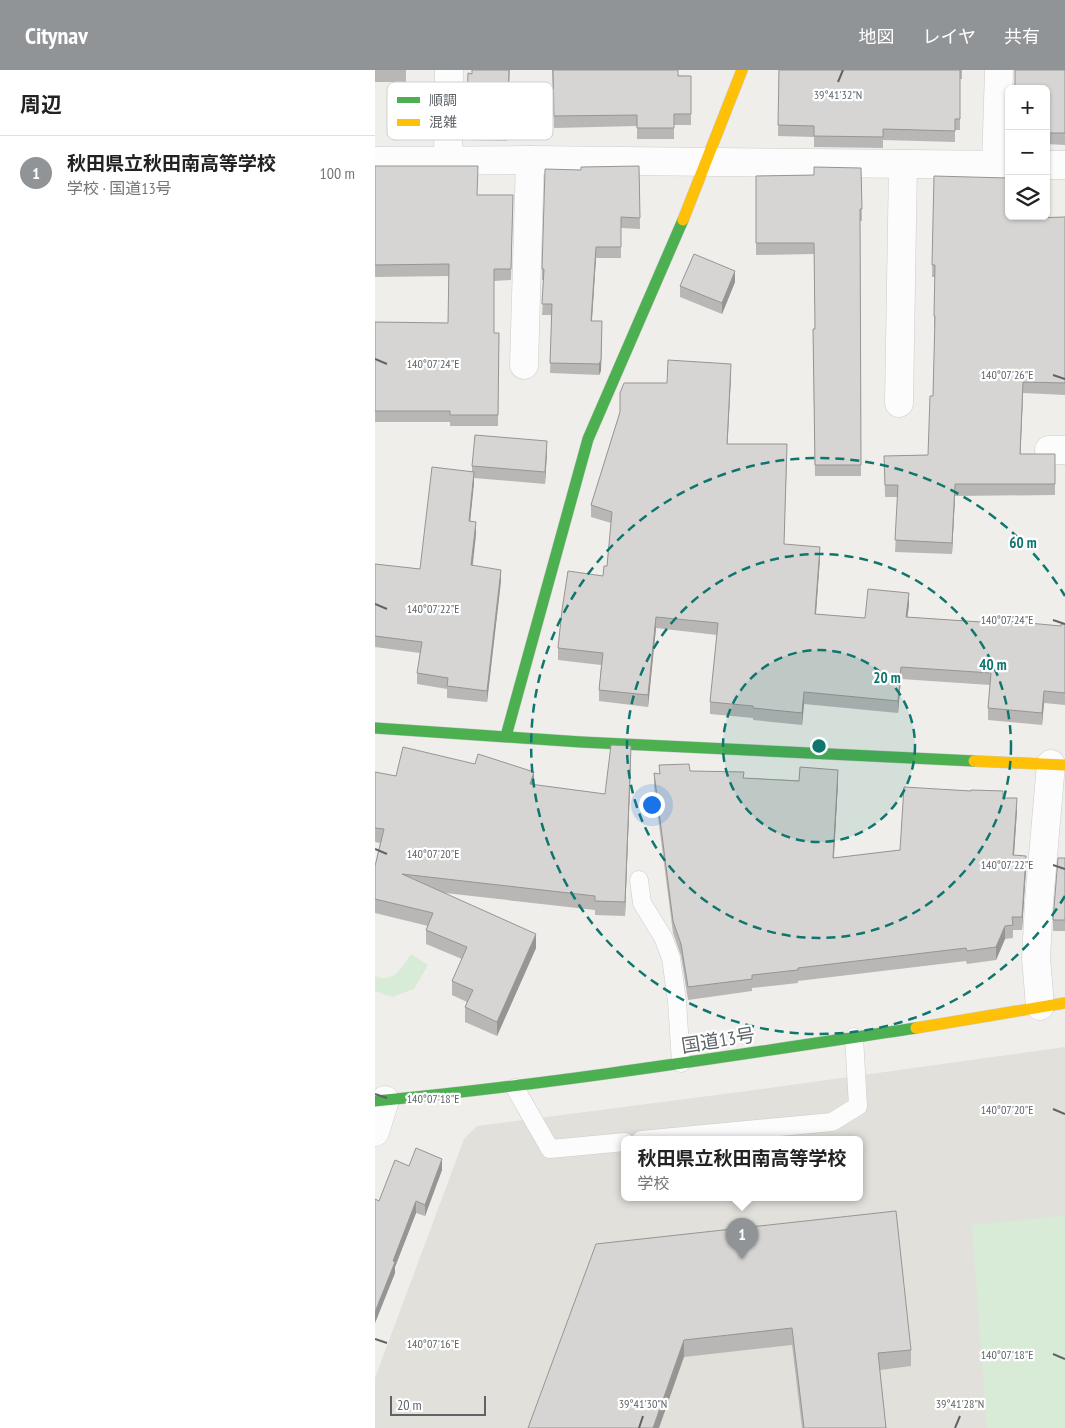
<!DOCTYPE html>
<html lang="ja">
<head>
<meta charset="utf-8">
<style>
	:root { --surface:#fff; --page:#f2f2f2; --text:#222; --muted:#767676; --line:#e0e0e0; --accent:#919496 }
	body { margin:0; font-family:"PT Sans Narrow","Noto Sans JP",sans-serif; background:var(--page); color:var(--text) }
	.controls { position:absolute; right:15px; top:15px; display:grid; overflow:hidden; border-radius:8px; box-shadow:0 1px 4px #0004 }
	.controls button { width:45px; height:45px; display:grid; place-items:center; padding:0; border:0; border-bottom:1px solid var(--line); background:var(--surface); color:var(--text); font:25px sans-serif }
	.scale { position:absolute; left:15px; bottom:12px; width:96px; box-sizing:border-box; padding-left:5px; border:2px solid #5f6368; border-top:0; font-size:14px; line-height:18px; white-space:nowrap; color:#5f6368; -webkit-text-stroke:4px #fff; paint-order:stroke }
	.you { position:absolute; left:276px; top:734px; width:18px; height:18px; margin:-12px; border:4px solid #fff; border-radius:50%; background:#1a73e8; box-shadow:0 0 0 8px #1a73e833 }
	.badge { display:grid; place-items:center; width:32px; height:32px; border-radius:50%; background:var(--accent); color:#fff; font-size:16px; font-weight:700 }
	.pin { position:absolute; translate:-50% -41px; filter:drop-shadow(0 1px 2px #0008) }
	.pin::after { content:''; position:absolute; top:26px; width:18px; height:15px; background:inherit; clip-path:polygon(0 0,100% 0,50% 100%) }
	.popup { position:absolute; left:246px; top:1066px; width:242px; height:65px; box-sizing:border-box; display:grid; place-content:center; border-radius:8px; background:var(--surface); filter:drop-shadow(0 1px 4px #0005); font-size:16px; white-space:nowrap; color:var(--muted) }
	.popup b { font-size:19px; color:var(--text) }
	.popup::after { content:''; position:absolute; left:50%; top:100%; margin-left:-10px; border:10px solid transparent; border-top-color:var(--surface) }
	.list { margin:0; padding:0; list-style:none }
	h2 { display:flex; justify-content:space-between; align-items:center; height:65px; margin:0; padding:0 20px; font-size:21px }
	h2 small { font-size:16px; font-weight:400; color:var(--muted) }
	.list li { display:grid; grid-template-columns:32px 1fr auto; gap:15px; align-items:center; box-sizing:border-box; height:75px; padding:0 20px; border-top:1px solid var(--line) }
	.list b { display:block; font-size:19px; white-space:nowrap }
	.list p { margin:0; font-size:16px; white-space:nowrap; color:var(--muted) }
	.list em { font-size:16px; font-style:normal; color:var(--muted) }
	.icon { flex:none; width:28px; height:28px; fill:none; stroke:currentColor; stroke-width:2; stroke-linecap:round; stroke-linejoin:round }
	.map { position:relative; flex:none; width:690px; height:1358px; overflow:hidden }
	header { display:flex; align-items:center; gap:30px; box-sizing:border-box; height:70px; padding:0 25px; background:var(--accent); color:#fff }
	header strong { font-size:24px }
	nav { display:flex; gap:28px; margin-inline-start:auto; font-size:18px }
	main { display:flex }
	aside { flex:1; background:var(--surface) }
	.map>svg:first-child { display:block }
</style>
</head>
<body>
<header>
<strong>Citynav</strong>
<nav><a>地図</a><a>レイヤ</a><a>共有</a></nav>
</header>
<main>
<aside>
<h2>周辺<small></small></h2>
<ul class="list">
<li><span class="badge">1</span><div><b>秋田県立秋田南高等学校</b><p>学校 · 国道13号</p></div><em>100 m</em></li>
</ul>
</aside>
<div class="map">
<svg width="690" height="1358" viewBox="0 0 690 1358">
	<rect width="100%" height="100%" fill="#efeeea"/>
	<path fill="#e2e0da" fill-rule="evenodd" d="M690,977V1358H0V1308L89,1069L102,1056L372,1021ZM250,1070H484V1128H250Z"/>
	<g fill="#d8ebd6">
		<path d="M36,884L53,895L39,919L17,927L0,921V906C19,914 27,897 36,884Z"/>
		<path d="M690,1146V1358H612L597,1155Z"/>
	</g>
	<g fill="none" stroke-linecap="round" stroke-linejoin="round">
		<g stroke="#cbcccc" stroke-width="19">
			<g id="lane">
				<path d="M264,810L267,833L288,867L296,888L302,931L306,993"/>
				<path d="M140,1018L175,1079L250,1072"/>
				<path d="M266,1070L457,1052L483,1036L479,967"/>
			</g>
		</g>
		<g stroke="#cbcccc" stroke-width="29">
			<g id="street">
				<path d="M0,91L155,90L634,95"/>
				<path d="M73,91L74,0"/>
				<path d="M621,95L624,0"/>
				<path d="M671,95H690"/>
				<path d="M149,295L155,90"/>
				<path d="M524,333L528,94"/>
				<path d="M674,380H690"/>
				<path d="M665,936L661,888L664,832L676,694"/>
				<path d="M0,1062L10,1030"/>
			</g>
		</g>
		<g stroke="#cacacb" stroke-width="12">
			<g id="fast">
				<path d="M0,658L206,672L599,691"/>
				<path d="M131,666L213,369L308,150"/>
				<path d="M0,1031C181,1014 361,985 541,958"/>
			</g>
		</g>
		<g stroke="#cacacb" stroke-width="12">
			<g id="slow">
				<path d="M308,150L367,0"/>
				<path d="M599,691L690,695"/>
				<path d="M541,958L690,933"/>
			</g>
		</g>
		<use href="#lane" stroke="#fdfcfc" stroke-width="18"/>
		<use href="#street" stroke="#fdfcfc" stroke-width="28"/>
		<use href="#fast" stroke="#4caf50" stroke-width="11"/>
		<use href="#slow" stroke="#ffc107" stroke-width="11"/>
	</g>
	<g fill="#b8b7b5">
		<rect x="0" y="0" width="31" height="12"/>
		<path d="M135,0L132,71L91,70V59L97,4Z"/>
		<path d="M177,0L316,6V55H299V69H262V56L179,58Z"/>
		<path d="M404,0H587V9H585V60H580V72L508,70V78L439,77V67L403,66Z"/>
		<path d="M690,0V75L671,74V19Z"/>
		<path d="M0,96L103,125H138L136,210L119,211V263H124L123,356H75V352H0V252L73,253L74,206L0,207Z"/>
		<path d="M264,96L265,159L246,158V188H221L217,251L227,262L226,301L224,305L175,303L177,245H167L169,210H167V199L206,100Z"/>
		<path d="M486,98L487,151H485L486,406H440L438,270L440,259L439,184L381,185V106L439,105Z"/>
		<path d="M559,106L656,148L690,147V325L648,323L645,384H680V425L580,426L577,484L520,482L523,427H510L509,386L553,385L558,326L560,258L559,257L560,207H557Z"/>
		<path d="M360,212L347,244L305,227V216Z"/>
		<path d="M356,305L352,374L412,386L409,474L445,488L441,544L490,548L534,535L532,547L621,553L686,556L690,554V635L669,633L667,655L613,650V638L615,615L526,609L523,643L429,634L427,655L378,650V648L335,644V632L342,565L281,558L273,637L224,631V620L226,595L183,590V578L228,506L232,496L236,453L216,447V435L245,342L292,313Z"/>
		<path d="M172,382L170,414L99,408L95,452L101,464L98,495L126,511L112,632L72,628V619L42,614V603L45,583L0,577V494L45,499L97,402V396Z"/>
		<path d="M256,690L250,846L220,845V840L70,823L161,878L122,966L90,952V937L92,932L77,925V911L87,889L51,874V860L53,856L0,843V796L5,773L0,772V702L21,706L159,715L230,724Z"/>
		<path d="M315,701L369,708L463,712L459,788L525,780L628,728L642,740L639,785L651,798L647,860H638V868L630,869L621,890L592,894L591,891L423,911V913L377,918V921L313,930L306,886L298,863L279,716V703L284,704Z"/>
		<path d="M690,788V861H678V850Z"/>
		<path d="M34,1096L67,1100L50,1146L41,1143L20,1197V1203L0,1253V1129L4,1131Z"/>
		<path d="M221,1174L536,1280V1296L505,1300L511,1358H427L417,1275L309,1287Z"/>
	</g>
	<g fill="#969594">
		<path d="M221,177V188L216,262V251Z"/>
		<path d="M360,201V212L347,244V233Z"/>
		<path d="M227,251L226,301L224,305V294Z"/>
		<path d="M356,294V305L352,386V374Z"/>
		<path d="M648,312V323L645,396V384Z"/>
		<path d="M172,371V382L170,414V402Z"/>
		<path d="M99,402V414L94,462V451Z"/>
		<path d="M580,414V426L577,484V473Z"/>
		<path d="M101,452V464L96,506V495Z"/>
		<path d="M445,477V488L440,556V544Z"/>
		<path d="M126,500V511L112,632V621Z"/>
		<path d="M534,523V535L531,559V547Z"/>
		<path d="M281,547V558L273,637V625Z"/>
		<path d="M526,597V609L523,643V631Z"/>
		<path d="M669,621V633L667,655V643Z"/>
		<path d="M429,622V634L427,655V643Z"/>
		<path d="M256,676V690L250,846V832Z"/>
		<path d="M463,700V712L458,800V788Z"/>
		<path d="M159,702V716L155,714Z"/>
		<path d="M642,728V740L638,798V785Z"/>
		<path d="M651,786V798L647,860V847Z"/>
		<path d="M630,856V869L621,890V877Z"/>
		<path d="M161,864V878L122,966V952Z"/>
		<path d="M67,1089V1100L50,1146V1135Z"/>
		<path d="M41,1131V1143L20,1197V1203L0,1253V1242L18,1191Z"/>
		<path d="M309,1270V1287L284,1358H278Z"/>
	</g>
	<g fill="#d6d5d3" stroke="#969594">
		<path d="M97,0H134L132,60L91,59L93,3L97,4Z"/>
		<path d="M178,0H303V6H316V44H299V58H262V45L179,46Z"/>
		<path d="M404,0H585V49H580V61L508,59V67L439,66V56L403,55Z"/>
		<path d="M640,0H690V63H671V19H640Z"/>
		<path d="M0,96H103L102,125H138L136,199H119V263H124L123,345H75V341H0V252L73,253L74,194L0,195Z"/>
		<path d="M264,96L265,148L246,147V177H221L216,251H227L226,290L224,294L175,293L177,234H167L169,199H167L170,99L206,100V97Z"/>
		<path d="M439,97L486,98L487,139H485L486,395H440L438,259H440L439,173H381V106L439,105Z"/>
		<path d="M632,100H634V146H656V148L690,147V313L648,312L645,384H680V414H580L577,473L520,470L523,415H510L509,386L553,385L555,326H558L560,246H559L560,195H557L559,106L632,108Z"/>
		<path d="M319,184L360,201L347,233L305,216Z"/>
		<path d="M293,290L356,294L352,374H412L409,474L445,477L440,544L490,548L493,519L534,523L531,547L621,553V550L686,556V554H690V623L669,621L667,643L613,638L616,603L526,597L523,631L429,622L427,643L378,638V636L335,632L343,553L281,547L273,625L224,620L228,583L183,578L187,540L193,501L228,506L229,496H232L237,442L216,435L245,342V323L249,313H292Z"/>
		<path d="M100,365L172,371L170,402L97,396Z"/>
		<path d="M57,397L99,402L94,451L101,452L96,495L126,500L112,621L72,616L73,608L42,603L47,572L0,566V494L45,499Z"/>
		<path d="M236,675L256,676L250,832L220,831V826L27,804L161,864L122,952L90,937L98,920L77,911L92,877L51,860L58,843L0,829V796L9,759L0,758V702L21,706L28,677L100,694L103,684L159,702L155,714L230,724Z"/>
		<path d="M314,694L315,701L369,702L368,708L424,711L425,697L463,700L458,788L525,780L529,717L596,721V720L628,721V728H642L638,785L651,786L647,847H637L638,855L630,856L621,877L592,881L591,878L423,898V900L377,905V909L313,917L306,874L298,851L279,703L285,704L284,695Z"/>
		<path d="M683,788H690V850H678Z"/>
		<path d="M41,1078L67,1089L50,1135L41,1131L18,1191L20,1192L0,1242V1129L4,1131L20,1090L34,1096Z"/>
		<path d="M521,1141L536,1280L503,1283L511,1358H429L417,1258L309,1270L278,1358H153L221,1174Z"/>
	</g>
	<path fill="none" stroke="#5f6368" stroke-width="2" d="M463,12L468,0M0,289L12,294M678,305L690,309M0,534L12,539M678,550L690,554M0,779L12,784M678,795L690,799M0,1024L12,1028M678,1039L690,1044M0,1269L12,1273M678,1284L690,1289M264,1358L268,1346M580,1358L585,1346"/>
	<circle cx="444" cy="676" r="96" fill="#0f766e" fill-opacity=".12"/>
	<g fill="none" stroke="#0f766e" stroke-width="2.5" stroke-dasharray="9 6">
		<circle cx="444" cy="676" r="96"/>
		<circle cx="444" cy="676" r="192"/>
		<path d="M690 826A288 288 0 1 1 690 526"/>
	</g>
	<g text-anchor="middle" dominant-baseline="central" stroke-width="4.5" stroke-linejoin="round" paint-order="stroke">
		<g font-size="19" fill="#5f6368" stroke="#fff">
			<text transform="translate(343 970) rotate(-9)">国道13号</text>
		</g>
	</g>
	<rect x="12" y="12" width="166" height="58" rx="8" fill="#fff" stroke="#cfd0d2" stroke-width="1"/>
	<rect x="22" y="27" width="23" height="6" fill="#4caf50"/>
	<rect x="22" y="49" width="23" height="7" fill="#ffc107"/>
	<g font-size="14" fill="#5f6368">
		<text x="54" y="35">順調</text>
		<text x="54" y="57">混雑</text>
	</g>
	<g font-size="12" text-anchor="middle" fill="#5f6368" stroke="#fff" stroke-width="4.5" stroke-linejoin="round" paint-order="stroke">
		<text x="463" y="29">39°41'32"N</text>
		<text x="58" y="298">140°07'24"E</text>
		<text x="632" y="309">140°07'26"E</text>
		<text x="58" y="543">140°07'22"E</text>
		<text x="632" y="554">140°07'24"E</text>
		<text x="58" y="788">140°07'20"E</text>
		<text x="632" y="799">140°07'22"E</text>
		<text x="58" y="1033">140°07'18"E</text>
		<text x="632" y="1044">140°07'20"E</text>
		<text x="58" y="1278">140°07'16"E</text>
		<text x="632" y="1289">140°07'18"E</text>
		<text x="268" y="1338">39°41'30"N</text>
		<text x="585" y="1338">39°41'28"N</text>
	</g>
	<circle cx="444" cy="676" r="8" fill="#0f766e" stroke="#fff" stroke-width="2.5"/>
	<g font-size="15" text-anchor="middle" font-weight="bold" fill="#0f766e" stroke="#fff" stroke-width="4.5" stroke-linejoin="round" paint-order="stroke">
		<text x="648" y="478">60 m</text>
		<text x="618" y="600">40 m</text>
		<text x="512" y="613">20 m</text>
	</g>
</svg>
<div class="controls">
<button>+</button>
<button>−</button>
<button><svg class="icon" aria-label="layers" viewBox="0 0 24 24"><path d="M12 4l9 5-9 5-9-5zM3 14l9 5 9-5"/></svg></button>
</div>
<div class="scale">20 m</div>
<div class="you"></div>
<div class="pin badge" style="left:367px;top:1189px">1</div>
<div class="popup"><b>秋田県立秋田南高等学校</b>学校</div>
</div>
</main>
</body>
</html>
